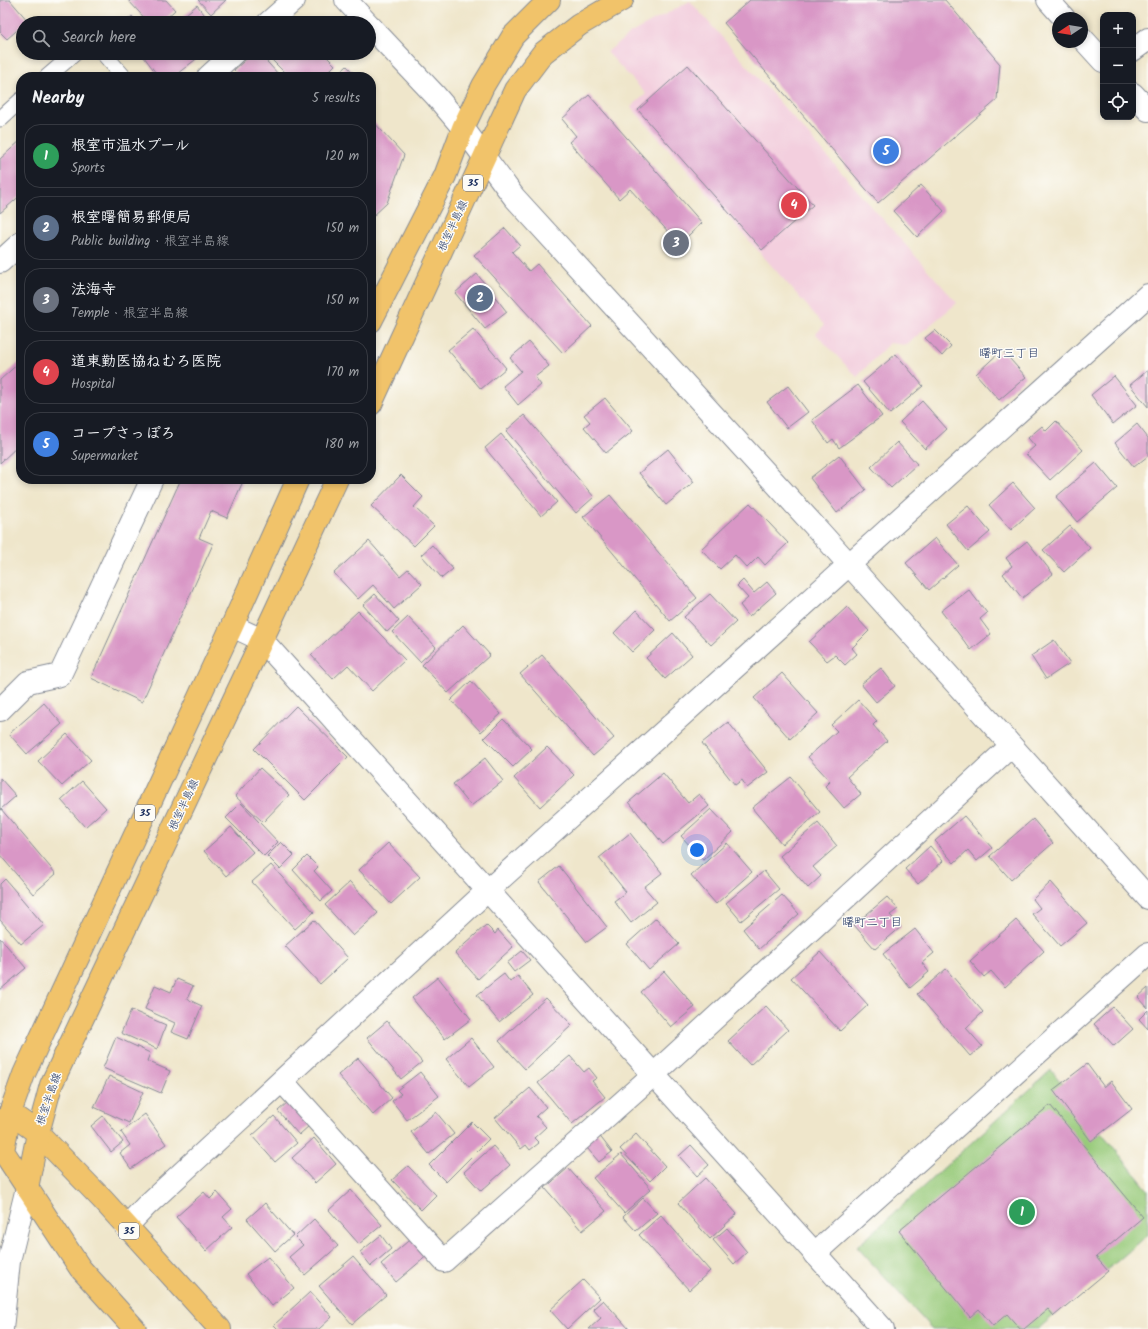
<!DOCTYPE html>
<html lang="en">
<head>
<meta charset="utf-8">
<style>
	:root { --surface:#171b24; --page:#242831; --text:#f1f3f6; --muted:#9ea1a6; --line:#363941; --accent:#1f6fb2 }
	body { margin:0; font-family:Kalam,"Klee One",sans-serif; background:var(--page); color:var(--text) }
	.controls { position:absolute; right:12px; top:12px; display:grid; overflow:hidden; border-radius:8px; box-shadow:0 2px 6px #0003 }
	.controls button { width:36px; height:36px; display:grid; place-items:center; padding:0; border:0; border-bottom:1px solid var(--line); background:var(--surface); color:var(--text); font:20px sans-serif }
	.compass { position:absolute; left:1052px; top:12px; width:36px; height:36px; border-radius:50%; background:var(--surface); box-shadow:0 2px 6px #0003; rotate:258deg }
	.you { position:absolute; left:697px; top:850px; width:14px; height:14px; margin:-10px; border:3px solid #fff; border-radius:50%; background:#1a73e8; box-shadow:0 0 0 6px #1a73e833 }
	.badge { display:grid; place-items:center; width:26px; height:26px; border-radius:50%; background:var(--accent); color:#fff; font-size:13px; font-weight:700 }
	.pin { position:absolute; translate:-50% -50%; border:2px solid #fff; box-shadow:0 1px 4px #0006 }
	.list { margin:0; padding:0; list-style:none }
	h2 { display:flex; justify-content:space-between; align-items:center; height:52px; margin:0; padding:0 16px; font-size:17px }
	h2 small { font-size:13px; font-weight:400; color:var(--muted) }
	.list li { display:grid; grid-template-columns:26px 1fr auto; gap:12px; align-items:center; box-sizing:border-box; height:64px; margin:0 8px 8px; padding:0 8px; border:1px solid var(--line); border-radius:16px }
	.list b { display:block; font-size:15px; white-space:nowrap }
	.list p { margin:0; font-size:13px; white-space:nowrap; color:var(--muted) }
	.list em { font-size:13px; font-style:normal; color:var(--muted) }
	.icon { flex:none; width:22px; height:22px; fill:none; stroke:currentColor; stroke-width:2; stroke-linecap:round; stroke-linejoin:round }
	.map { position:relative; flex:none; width:1148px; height:1329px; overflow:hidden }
	.search { position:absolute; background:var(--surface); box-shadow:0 2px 6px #0003; left:16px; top:16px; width:360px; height:44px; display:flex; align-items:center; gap:10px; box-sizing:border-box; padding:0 14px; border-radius:22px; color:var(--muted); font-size:15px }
	.panel { position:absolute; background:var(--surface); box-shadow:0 2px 6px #0003; left:16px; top:72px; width:360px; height:412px; border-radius:16px }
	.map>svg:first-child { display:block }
</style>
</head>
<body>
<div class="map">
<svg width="1148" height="1329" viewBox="0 0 1148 1329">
	<rect width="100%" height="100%" fill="#fdfcf7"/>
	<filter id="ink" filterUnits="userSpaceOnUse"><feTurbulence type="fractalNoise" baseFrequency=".025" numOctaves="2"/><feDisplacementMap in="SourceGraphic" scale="8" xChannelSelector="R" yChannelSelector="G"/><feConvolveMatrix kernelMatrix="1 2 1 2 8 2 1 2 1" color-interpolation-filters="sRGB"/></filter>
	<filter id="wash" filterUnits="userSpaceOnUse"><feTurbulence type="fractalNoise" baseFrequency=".012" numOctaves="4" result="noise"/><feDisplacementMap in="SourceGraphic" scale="16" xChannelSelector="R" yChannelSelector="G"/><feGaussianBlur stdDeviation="0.9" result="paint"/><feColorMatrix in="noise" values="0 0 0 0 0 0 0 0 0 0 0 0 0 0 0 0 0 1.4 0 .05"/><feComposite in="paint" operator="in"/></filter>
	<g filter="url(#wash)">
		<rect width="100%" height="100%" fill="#efe6cb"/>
		<path fill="#f3cfde" d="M690,1L957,303L906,345L889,343L857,377L816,334L824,325L631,107L646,94L607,52L631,33Z"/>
		<path fill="#98ca7a" stroke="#5a7c6c" d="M1051,1070L1148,1190V1235L1038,1329H932L857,1247Z"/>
		<g id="blocks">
			<g fill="#d997c6">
				<path d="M0,0H10L28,21L23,23V25L7,39L0,32Z"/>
				<path d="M128,0H166L175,10L161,23H149Z"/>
				<path d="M198,0H226L211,14Z"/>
				<path d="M750,0H945L1000,64L997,100L878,203L724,23Z"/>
				<path d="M197,5L211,23H175Z"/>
				<path d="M132,16L138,23H124Z"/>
				<path d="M141,53H204L173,77H159Z"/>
				<path d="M253,53H259L279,75L277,77H241L234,70Z"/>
				<path d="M278,53H323L335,65L323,77H289L272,60Z"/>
				<path d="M688,65L813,205L762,250L638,110Z"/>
				<path d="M347,66L357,77H335Z"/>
				<path d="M589,95L702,223L679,244L630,189L619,199L569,142L576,136L562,119Z"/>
				<path d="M371,119L404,155L387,203L371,218Z"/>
				<path d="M21,140V195L0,213V159Z"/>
				<path d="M921,185L944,211L917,237L893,211Z"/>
				<path d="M505,228L520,245L512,252L529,271L537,264L592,326L563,353L474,255Z"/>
				<path d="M477,274L507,312L485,329L455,293Z"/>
				<path d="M473,329L506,368L481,389L448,350Z"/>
				<path d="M935,330L951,346L942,356L925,338Z"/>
				<path d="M529,342L549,366L535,377L541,385L518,405L503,386L521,371L510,358Z"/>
				<path d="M1002,350L1026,377L999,400L976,374Z"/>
				<path d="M896,354L923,386L890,414L863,382Z"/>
				<path d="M21,361V443L0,463V380Z"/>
				<path d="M1148,370V407L1130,385Z"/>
				<path d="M1114,376L1137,405L1113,424L1091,395Z"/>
				<path d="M858,385L882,416L839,448L833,439L828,443L812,420Z"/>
				<path d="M788,386L808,412L787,428L767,402Z"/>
				<path d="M605,398L633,431L606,453L584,427L590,422L584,415Z"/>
				<path d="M922,401L947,429L925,449L900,422Z"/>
				<path d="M524,415L594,497L576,513L506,431Z"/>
				<path d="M1056,421L1083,450L1050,480L1026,454L1035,446L1028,438L1042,426L1046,431Z"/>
				<path d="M1137,424L1148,438V456L1134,467L1115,443Z"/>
				<path d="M501,434L557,502L541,516L485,448Z"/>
				<path d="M897,442L917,464L891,488L871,467Z"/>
				<path d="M668,449L694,482L666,505L639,473Z"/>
				<path d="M839,455L866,490L837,513L810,478Z"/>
				<path d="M1096,463L1117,488L1077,522L1056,497Z"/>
				<path d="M401,475L423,497L414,507L434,526L414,546L371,506Z"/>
				<path d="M181,479H244L227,518L211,511L199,538L213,544L142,702L91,678Z"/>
				<path d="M1013,483L1035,508L1011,530L989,505Z"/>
				<path d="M610,495L697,598L670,621L583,517Z"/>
				<path d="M750,503L788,543L765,565L758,557L747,568L735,555L720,569L701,549Z"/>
				<path d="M968,506L990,532L968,551L946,524Z"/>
				<path d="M1070,526L1090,548L1064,572L1043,550Z"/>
				<path d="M935,538L958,565L929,590L906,563Z"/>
				<path d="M369,541L400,576L408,569L422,584L394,609L373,585L358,599L334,573Z"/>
				<path d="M1027,541L1053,574L1022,598L1003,574L1012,566L1006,558Z"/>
				<path d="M432,545L453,569L442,578L421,555Z"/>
				<path d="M743,580L754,593L767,582L776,593L749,617L740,605L748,598L737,586Z"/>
				<path d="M969,590L987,613L980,619L991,634L971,650L941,611Z"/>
				<path d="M375,594L399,621L387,632L363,605Z"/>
				<path d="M710,594L736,622L711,645L684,617Z"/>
				<path d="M847,607L869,631L852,648L857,654L845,665L835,655L827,661L809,642Z"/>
				<path d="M636,610L655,630L632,652L614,633Z"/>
				<path d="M358,611L405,660L372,691L348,665L333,679L311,655Z"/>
				<path d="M408,617L436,647L420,662L392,632Z"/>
				<path d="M463,625L490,655L448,693L422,665Z"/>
				<path d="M673,633L692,655L665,679L646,658Z"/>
				<path d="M1054,640L1070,663L1046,679L1031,656Z"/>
				<path d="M542,655L614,738L593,756L520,674Z"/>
				<path d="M881,668L895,686L876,702L861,684Z"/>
				<path d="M782,673L818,713L790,739L754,698Z"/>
				<path d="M471,681L501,714L481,732L451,700Z"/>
				<path d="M858,700L877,721L873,725L887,741L847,777L861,794L844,808L825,786L830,781L808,757L837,731L831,725Z"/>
				<path d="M44,703L62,724L27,754L9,734Z"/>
				<path d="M296,706L348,757L305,800L254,749Z"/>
				<path d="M503,719L532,749L513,767L484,738Z"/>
				<path d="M728,722L768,772L747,788L742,780L735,785L702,743Z"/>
				<path d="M67,734L91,760L62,786L38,761Z"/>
				<path d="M547,747L574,775L540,807L514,778Z"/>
				<path d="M485,758L503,781L471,806L453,784Z"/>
				<path d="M260,768L289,795L263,822L235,796Z"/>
				<path d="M663,773L688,803L699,794L709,806L663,844L629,802Z"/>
				<path d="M791,777L820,812L782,844L752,808Z"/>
				<path d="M0,778L16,796L1,809L56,874L33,894L0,855Z"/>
				<path d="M82,781L106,808L85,827L61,800Z"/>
				<path d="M241,803L278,842L264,856L226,818Z"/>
				<path d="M711,809L733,832L703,860L681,836Z"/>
				<path d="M964,816L992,848L977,861L968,850L954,863L935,841Z"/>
				<path d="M1033,819L1053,843L1011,880L990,856Z"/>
				<path d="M818,823L837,846L813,867L821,876L808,888L780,856Z"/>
				<path d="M231,827L253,852L226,876L204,851Z"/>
				<path d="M630,833L662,873L644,887L657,902L631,923L614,901L626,892L599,858Z"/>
				<path d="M281,842L294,855L280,869L267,856Z"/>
				<path d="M388,843L420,877L391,904L359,870Z"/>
				<path d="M727,843L752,872L716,904L691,875Z"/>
				<path d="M930,846L943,861L918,884L905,869Z"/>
				<path d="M307,856L318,867L314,871L332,891L321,901L293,870Z"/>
				<path d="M271,865L314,912L295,929L252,882Z"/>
				<path d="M559,866L607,927L587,942L539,882Z"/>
				<path d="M764,871L779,889L741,921L726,903Z"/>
				<path d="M5,879L44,925L21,944L0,920V884Z"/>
				<path d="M350,882L378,913L353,936L325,905Z"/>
				<path d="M1051,882L1087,923L1060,946L1032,914L1040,908L1033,899Z"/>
				<path d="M782,895L799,914L759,949L743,929Z"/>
				<path d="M887,897L898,909L890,915L901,927L875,949L854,925Z"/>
				<path d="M656,918L679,944L649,970L627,944Z"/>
				<path d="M314,920L348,958L320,984L285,946Z"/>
				<path d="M1016,920L1044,951L1005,987L991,971L984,977L970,961Z"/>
				<path d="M486,925L495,934L498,930L513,947L478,979L455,953Z"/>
				<path d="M915,929L934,953L922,963L929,972L910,988L883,954Z"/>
				<path d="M0,938L26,968L0,990Z"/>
				<path d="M522,951L530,960L514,972L507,963Z"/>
				<path d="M820,952L868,1005L840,1031L791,978Z"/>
				<path d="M946,969L983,1012L966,1028L982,1046L970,1056L917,994Z"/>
				<path d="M664,971L695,1007L671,1027L641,992Z"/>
				<path d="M504,974L510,982L518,976L533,995L499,1022L477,995Z"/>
				<path d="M438,977L471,1019L445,1039L412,998Z"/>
				<path d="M177,979L193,986L187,999L202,1006L188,1039L171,1032L175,1023L145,1009L155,985L171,992Z"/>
				<path d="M1148,988V1008L1138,997Z"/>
				<path d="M546,998L572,1025L525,1069L499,1041Z"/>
				<path d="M766,1006L788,1030L750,1065L728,1041Z"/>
				<path d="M1113,1007L1133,1029L1114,1046L1094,1024Z"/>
				<path d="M131,1010L166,1025L157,1049L121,1033Z"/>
				<path d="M1148,1010V1029L1139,1019Z"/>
				<path d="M387,1021L422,1062L401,1079L367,1038Z"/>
				<path d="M116,1037L150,1053L147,1061L170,1071L161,1093L103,1068Z"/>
				<path d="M471,1038L494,1067L469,1087L446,1059Z"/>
				<path d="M570,1056L584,1072L589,1068L597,1078L592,1081L605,1097L572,1124L538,1083Z"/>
				<path d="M358,1058L392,1098L373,1115L338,1075Z"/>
				<path d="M1087,1064L1104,1087L1111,1081L1132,1109L1091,1141L1053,1090Z"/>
				<path d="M420,1072L439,1096L407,1120L392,1101L401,1094L397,1090Z"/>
				<path d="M109,1076L143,1092L129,1123L94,1107Z"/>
				<path d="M530,1088L546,1107L536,1116L546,1127L534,1138L539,1143L530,1150L526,1145L521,1149L495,1118Z"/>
				<path d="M289,1101L310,1125L299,1135L278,1111Z"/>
				<path d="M1050,1105L1143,1217L1096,1257L1108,1271L1054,1316L1048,1309L1024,1329H1020L1007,1314L993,1326L979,1309L970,1317L899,1231Z"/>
				<path d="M436,1112L454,1134L429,1154L411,1132Z"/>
				<path d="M145,1114L166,1144L131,1169L120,1153L130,1145L121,1132Z"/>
				<path d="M103,1116L123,1142L111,1152L91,1126Z"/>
				<path d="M274,1116L297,1143L275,1162L252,1136Z"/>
				<path d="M472,1122L489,1139L446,1182L429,1165Z"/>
				<path d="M595,1130L612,1152L599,1162L581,1141Z"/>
				<path d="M636,1134L665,1166L650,1181L620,1149Z"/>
				<path d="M314,1138L336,1164L315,1183L292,1158Z"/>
				<path d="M691,1145L709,1165L697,1176L679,1156Z"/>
				<path d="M493,1146L510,1165L481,1191L464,1172Z"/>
				<path d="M621,1154L651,1189L624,1213L593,1178Z"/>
				<path d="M408,1166L436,1195L421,1210L392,1180Z"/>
				<path d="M568,1168L606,1211L582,1231L545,1188Z"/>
				<path d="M705,1178L737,1214L710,1239L678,1203Z"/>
				<path d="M351,1190L382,1225L359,1244L329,1210Z"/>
				<path d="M204,1192L210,1199L217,1192L232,1209L223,1217L232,1227L206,1251L176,1217Z"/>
				<path d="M643,1198L657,1213L636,1231L623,1217Z"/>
				<path d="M265,1203L293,1235L275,1251L247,1219Z"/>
				<path d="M661,1215L710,1271L689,1290L639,1235Z"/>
				<path d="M314,1219L338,1246L305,1275L289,1257L303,1245L295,1237Z"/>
				<path d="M727,1228L747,1252L734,1264L713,1240Z"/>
				<path d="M381,1235L391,1249L371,1266L360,1252Z"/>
				<path d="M414,1236L429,1254L396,1282L381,1264Z"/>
				<path d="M268,1257L294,1288L272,1306L246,1274Z"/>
				<path d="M353,1257L386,1295L352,1324L319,1286Z"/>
				<path d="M583,1280L600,1298L567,1329L550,1310Z"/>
				<path d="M310,1292L332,1317L319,1329H278L274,1325Z"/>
				<path d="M603,1300L629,1329H589L601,1318L593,1309Z"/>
			</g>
		</g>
	</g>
	<g filter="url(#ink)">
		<use href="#blocks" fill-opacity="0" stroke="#858a94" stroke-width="1"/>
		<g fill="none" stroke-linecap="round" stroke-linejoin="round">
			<g stroke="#858a94" stroke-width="17">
				<g id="service">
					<path d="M103,53L124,77"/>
					<path d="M47,77L75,53"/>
					<path d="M0,119L21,100"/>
				</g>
			</g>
			<g stroke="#858a94" stroke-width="24">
				<g id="minor">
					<path d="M1133,50L1148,39"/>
					<path d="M232,626L262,640L883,1329"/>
					<path d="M0,710L28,682L60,675L152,479"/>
					<path d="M282,1081L444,1261L653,1075L1011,746"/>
					<path d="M126,1227L146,1206L487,891L1148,295"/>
					<path d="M814,1254L1148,954"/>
				</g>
			</g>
			<g stroke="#858a94" stroke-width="24">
				<g id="tertiary">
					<path d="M346,0L367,23"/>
					<path d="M1048,0L1064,18"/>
					<path d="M268,23L294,0"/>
					<path d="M369,25L435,95L463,128L514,197L820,532L1148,898"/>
					<path d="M1082,38L1103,61"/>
					<path d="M208,77L234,53"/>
					<path d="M1133,94L1148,110"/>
					<path d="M0,262L21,243"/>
					<path d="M2,1329L9,1261L27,1188"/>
				</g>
			</g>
			<g stroke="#858a94" stroke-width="24">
				<g id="primary">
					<path d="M371,321L445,176L463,128L483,86L513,36L549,0"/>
					<path d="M371,404L515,90L543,53L579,25L622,0"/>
					<path d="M10,1113L38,1133L102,1199L220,1329"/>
					<path d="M27,1188L38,1133L51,1085L262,640L337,479"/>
					<path d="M135,1329L80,1268L3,1151L10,1113L24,1074L232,626L298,479"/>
				</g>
			</g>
			<use href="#service" stroke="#fff" stroke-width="15"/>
			<use href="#minor" stroke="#fff" stroke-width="22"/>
			<use href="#tertiary" stroke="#fff" stroke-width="22"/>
			<use href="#primary" stroke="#f1c36a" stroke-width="22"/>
		</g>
	</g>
	<g text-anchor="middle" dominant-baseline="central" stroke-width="3" stroke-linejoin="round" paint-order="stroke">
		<g fill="#fdfcf7" stroke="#5f6c8c" stroke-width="1">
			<rect x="463" y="175" width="20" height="16" rx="3"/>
			<rect x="135" y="805" width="20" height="16" rx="3"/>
			<rect x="119" y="1223" width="20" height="16" rx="3"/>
		</g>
		<g font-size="10" font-weight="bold" fill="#1b2f5e">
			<text x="473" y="183">35</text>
			<text x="145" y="813">35</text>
			<text x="129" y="1231">35</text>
		</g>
		<g font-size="11" fill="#1b2f5e" stroke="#fdfcf7">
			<text transform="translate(453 226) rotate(-65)">根室半島線</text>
			<text transform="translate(184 805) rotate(-65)">根室半島線</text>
			<text transform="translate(49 1099) rotate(-71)">根室半島線</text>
		</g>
		<g font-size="12" fill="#1b2f5e" stroke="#fdfcf7">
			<text x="1009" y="353">曙町三丁目</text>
			<text x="872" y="922">曙町二丁目</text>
		</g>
	</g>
</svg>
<div class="controls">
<button>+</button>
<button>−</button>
<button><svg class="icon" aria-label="locate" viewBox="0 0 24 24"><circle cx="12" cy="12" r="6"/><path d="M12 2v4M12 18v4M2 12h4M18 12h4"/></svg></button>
</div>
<svg class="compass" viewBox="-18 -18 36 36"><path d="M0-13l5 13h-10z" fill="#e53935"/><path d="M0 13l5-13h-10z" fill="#9ea1a6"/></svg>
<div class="you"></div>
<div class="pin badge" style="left:1022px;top:1212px;background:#2e9e5b">1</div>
<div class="pin badge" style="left:480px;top:298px;background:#5c6f8a">2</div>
<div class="pin badge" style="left:676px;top:243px;background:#6b7280">3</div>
<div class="pin badge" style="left:794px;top:205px;background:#e0444e">4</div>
<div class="pin badge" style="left:886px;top:151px;background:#3f7fe0">5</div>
<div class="search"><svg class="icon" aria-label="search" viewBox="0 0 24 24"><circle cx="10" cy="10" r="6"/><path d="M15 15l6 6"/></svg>Search here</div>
<section class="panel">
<h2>Nearby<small>5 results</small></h2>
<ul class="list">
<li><span class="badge" style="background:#2e9e5b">1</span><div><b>根室市温水プール</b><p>Sports</p></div><em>120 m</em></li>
<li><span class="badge" style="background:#5c6f8a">2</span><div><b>根室曙簡易郵便局</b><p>Public building · 根室半島線</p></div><em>150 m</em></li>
<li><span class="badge" style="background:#6b7280">3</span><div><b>法海寺</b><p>Temple · 根室半島線</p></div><em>150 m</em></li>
<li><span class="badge" style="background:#e0444e">4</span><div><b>道東勤医協ねむろ医院</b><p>Hospital</p></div><em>170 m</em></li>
<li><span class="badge" style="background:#3f7fe0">5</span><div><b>コープさっぽろ</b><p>Supermarket</p></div><em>180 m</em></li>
</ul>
</section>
</div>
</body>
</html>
